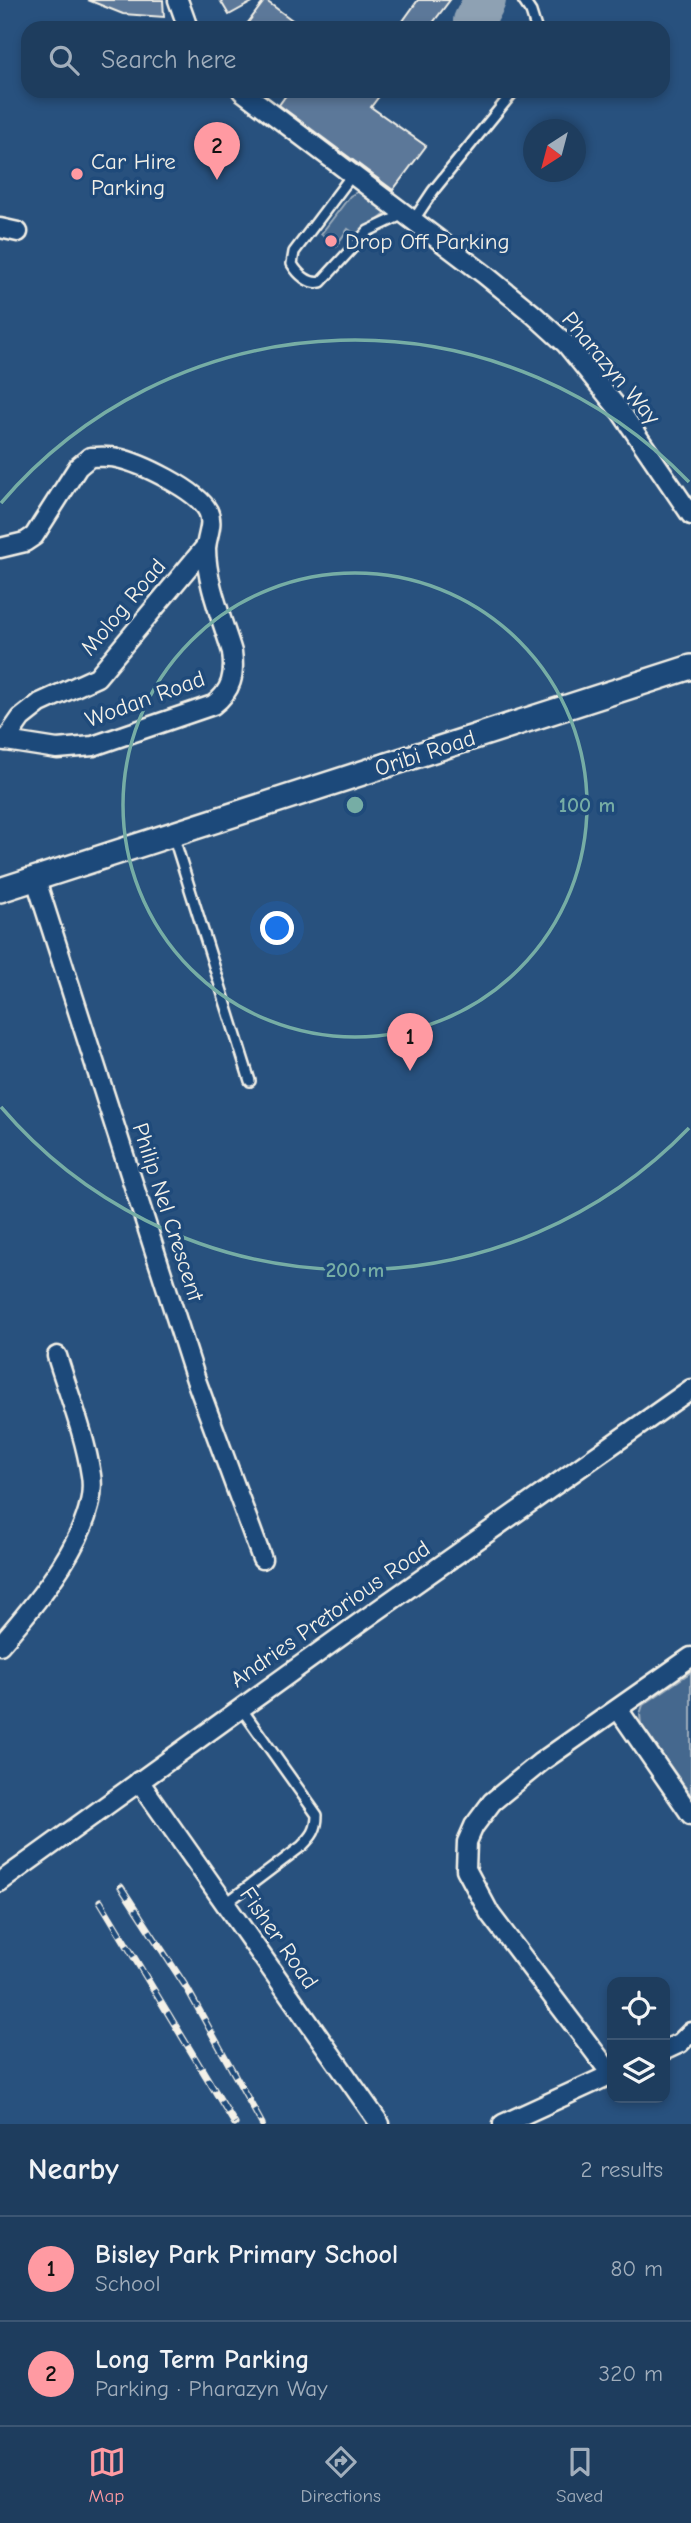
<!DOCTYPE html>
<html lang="en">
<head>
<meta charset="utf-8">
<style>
	:root { --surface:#1e3d5e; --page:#264464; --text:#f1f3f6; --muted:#a1aebc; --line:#3c5673; --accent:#ff9aa2 }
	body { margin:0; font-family:"Comic Neue",sans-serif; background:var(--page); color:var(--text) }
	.controls { position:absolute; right:21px; bottom:21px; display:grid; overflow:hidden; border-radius:14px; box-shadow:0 4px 10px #0003 }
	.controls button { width:63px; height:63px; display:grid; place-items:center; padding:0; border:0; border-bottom:2px solid var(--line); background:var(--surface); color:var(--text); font:35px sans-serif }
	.compass { position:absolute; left:523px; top:119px; width:63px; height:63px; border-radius:50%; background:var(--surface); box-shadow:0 4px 10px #0003; rotate:216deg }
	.you { position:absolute; left:278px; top:929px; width:24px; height:24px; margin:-18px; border:5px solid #fff; border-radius:50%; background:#1a73e8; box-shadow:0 0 0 10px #1a73e833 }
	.badge { display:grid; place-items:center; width:46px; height:46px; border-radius:50%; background:var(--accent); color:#111; font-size:23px; font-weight:700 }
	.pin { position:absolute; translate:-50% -58px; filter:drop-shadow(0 2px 4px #0008) }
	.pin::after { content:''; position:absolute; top:37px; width:24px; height:21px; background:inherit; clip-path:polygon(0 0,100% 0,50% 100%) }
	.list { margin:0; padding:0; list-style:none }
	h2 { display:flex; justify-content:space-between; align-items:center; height:91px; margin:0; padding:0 28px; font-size:30px }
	h2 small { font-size:23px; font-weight:400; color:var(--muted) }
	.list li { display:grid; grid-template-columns:46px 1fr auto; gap:21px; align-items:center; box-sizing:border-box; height:105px; padding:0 28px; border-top:2px solid var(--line) }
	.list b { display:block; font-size:26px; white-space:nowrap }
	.list p { margin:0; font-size:23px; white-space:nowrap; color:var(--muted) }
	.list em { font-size:23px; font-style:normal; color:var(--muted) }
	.icon { flex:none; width:38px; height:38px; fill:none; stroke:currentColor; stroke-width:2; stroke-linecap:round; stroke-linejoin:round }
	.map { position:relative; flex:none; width:691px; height:2124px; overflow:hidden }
	.search { position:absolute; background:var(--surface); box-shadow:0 4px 10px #0003; left:21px; right:21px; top:21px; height:77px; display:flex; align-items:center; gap:18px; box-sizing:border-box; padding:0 24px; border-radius:21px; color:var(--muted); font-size:26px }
	.sheet { height:301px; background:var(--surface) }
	nav { display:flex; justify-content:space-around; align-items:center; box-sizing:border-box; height:98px; border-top:2px solid var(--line); background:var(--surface); font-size:19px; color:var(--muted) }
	nav a { display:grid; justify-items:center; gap:4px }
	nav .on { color:var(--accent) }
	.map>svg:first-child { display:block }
</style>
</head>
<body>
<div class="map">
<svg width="691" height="2124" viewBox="0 0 691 2124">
	<rect width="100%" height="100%" fill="#28517e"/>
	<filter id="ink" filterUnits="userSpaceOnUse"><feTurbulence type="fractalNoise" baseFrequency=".0143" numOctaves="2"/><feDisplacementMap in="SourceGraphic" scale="14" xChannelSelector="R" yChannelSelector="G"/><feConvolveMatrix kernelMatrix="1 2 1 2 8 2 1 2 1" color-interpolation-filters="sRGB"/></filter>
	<g filter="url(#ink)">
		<g fill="#45688e" stroke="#9cacbb" stroke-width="2">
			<path d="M359,191L388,212L358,236L348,229L336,246L321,234L350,196Z"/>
			<path d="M691,1672V1795L641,1725L640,1714L643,1705Z"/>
		</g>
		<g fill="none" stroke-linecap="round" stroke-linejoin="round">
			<path stroke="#8ea1b3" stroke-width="42" d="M474,21L485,0"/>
		</g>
		<g fill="#5b7899" stroke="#f4f1e8" stroke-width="2">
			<path d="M88,0H163L164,17L123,14Z"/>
			<path d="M220,0H256L229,15Z"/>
			<path d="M265,0L303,28H244Z"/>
			<path d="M418,0H450L429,28H398Z"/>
			<path d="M289,91H383L371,107L426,146L393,190L279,105Z"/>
		</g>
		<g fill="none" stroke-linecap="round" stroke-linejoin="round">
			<g stroke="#f4f1e8" stroke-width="14">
				<g id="service">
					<path d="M523,0L531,12L536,28"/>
					<path d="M352,175L294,252L292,264C298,274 309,285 321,282L368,231L404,214"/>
					<path d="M413,221L433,191L514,91"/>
					<path d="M173,835L250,1081"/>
					<path d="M225,1904L302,1846C312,1836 317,1830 317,1815L241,1708"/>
				</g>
			</g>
			<g stroke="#f4f1e8" stroke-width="23">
				<g id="minor">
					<path d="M178,0L188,28"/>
					<path d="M242,91L484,274L533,314L566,344L621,412L691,515"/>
					<path d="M0,228L18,232"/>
					<path d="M0,548L25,542L34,536L78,467L90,457C99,457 109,456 117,458C141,463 197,490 208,511C214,524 207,535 206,548C206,582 222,619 232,652C235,675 232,691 213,705L93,746L57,749L0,740"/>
					<path d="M5,741L21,718L40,703L97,677L206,546"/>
					<path d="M35,877L196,1380L262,1559"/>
					<path d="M0,1645C34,1606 100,1529 91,1475C85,1435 69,1395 57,1356"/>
					<path d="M618,1709L691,1815"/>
					<path d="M139,1781L380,2124"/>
					<path d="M0,1882L358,1624L691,1389"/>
					<path d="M665,2050L680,2043L691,2032"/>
					<path d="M612,2075L490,1914L466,1869L467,1842L474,1826L492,1802L541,1762L691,1657"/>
					<path d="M503,2124L612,2074"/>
				</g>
			</g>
			<g stroke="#f4f1e8" stroke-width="28">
				<path id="tertiary" d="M0,890L691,667"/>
			</g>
			<use href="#service" stroke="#1f4a7a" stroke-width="9"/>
			<use href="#minor" stroke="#1f4a7a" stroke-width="18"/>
			<use href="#tertiary" stroke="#1f4a7a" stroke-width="23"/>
			<g stroke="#f4f1e8" stroke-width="7">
				<g id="rail">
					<path d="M121,1887L188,1990L262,2124"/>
					<path d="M100,1901L235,2124"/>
				</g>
			</g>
			<use href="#rail" stroke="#1f4a7a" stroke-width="4.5" stroke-dasharray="13" stroke-linecap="butt"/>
		</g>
	</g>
	<g fill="none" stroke="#76ada5" stroke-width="3.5">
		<circle cx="355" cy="805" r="232"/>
		<path d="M689 1128A465 465 0 0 1 1 1107M1 503A465 465 0 0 1 689 482"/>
	</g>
	<g fill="#ff9aa2" stroke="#1f4a7a" stroke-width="2.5">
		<circle cx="77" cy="174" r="7"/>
		<circle cx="331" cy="241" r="7"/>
	</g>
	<g text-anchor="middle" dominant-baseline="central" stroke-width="7" stroke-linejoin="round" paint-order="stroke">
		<g font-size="23" fill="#f4f1e8" stroke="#1f4a7a" text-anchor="start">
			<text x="91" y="161">Car Hire<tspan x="91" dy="26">Parking</tspan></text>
			<text x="345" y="241">Drop Off Parking</text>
		</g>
		<g font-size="23" fill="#f4f1e8" stroke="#1f4a7a">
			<text transform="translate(611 368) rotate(50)">Pharazyn Way</text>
			<text transform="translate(123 607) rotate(-50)">Molog Road</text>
			<text transform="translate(145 699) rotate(-20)">Wodan Road</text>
			<text transform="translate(425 753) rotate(-18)">Oribi Road</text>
			<text transform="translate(168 1212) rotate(72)">Philip Nel Crescent</text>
			<text transform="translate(330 1614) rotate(-35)">Andries Pretorious Road</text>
			<text transform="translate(279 1938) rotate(55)">Fisher Road</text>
		</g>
	</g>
	<circle cx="355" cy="805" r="10" fill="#76ada5" stroke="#1f4a7a" stroke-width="3.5"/>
	<g font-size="21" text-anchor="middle" font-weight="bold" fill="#76ada5" stroke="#1f4a7a" stroke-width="7" stroke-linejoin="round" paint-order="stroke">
		<text x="587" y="812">100 m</text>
		<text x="355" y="1277">200 m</text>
	</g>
</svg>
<div class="controls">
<button><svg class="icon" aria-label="locate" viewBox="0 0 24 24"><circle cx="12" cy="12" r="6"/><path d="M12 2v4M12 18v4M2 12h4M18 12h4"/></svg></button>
<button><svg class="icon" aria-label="layers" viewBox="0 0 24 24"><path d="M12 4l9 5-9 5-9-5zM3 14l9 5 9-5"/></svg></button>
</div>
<svg class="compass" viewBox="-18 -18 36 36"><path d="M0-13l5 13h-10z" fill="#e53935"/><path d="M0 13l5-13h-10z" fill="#a1aebc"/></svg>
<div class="you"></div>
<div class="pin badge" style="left:410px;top:1071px">1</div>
<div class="pin badge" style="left:217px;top:180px">2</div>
<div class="search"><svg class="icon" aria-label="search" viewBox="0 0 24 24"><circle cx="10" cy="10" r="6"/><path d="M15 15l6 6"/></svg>Search here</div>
</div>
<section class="sheet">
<h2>Nearby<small>2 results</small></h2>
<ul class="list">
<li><span class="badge">1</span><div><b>Bisley Park Primary School</b><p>School</p></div><em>80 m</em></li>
<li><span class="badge">2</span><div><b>Long Term Parking</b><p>Parking · Pharazyn Way</p></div><em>320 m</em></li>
</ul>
</section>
<nav>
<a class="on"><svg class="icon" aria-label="map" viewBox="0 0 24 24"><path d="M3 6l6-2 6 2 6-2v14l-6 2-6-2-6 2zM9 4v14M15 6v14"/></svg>Map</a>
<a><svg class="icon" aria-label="directions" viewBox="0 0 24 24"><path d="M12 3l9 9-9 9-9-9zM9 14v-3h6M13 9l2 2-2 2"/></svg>Directions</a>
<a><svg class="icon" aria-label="saved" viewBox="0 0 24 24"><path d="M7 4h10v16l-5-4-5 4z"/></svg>Saved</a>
</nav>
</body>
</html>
